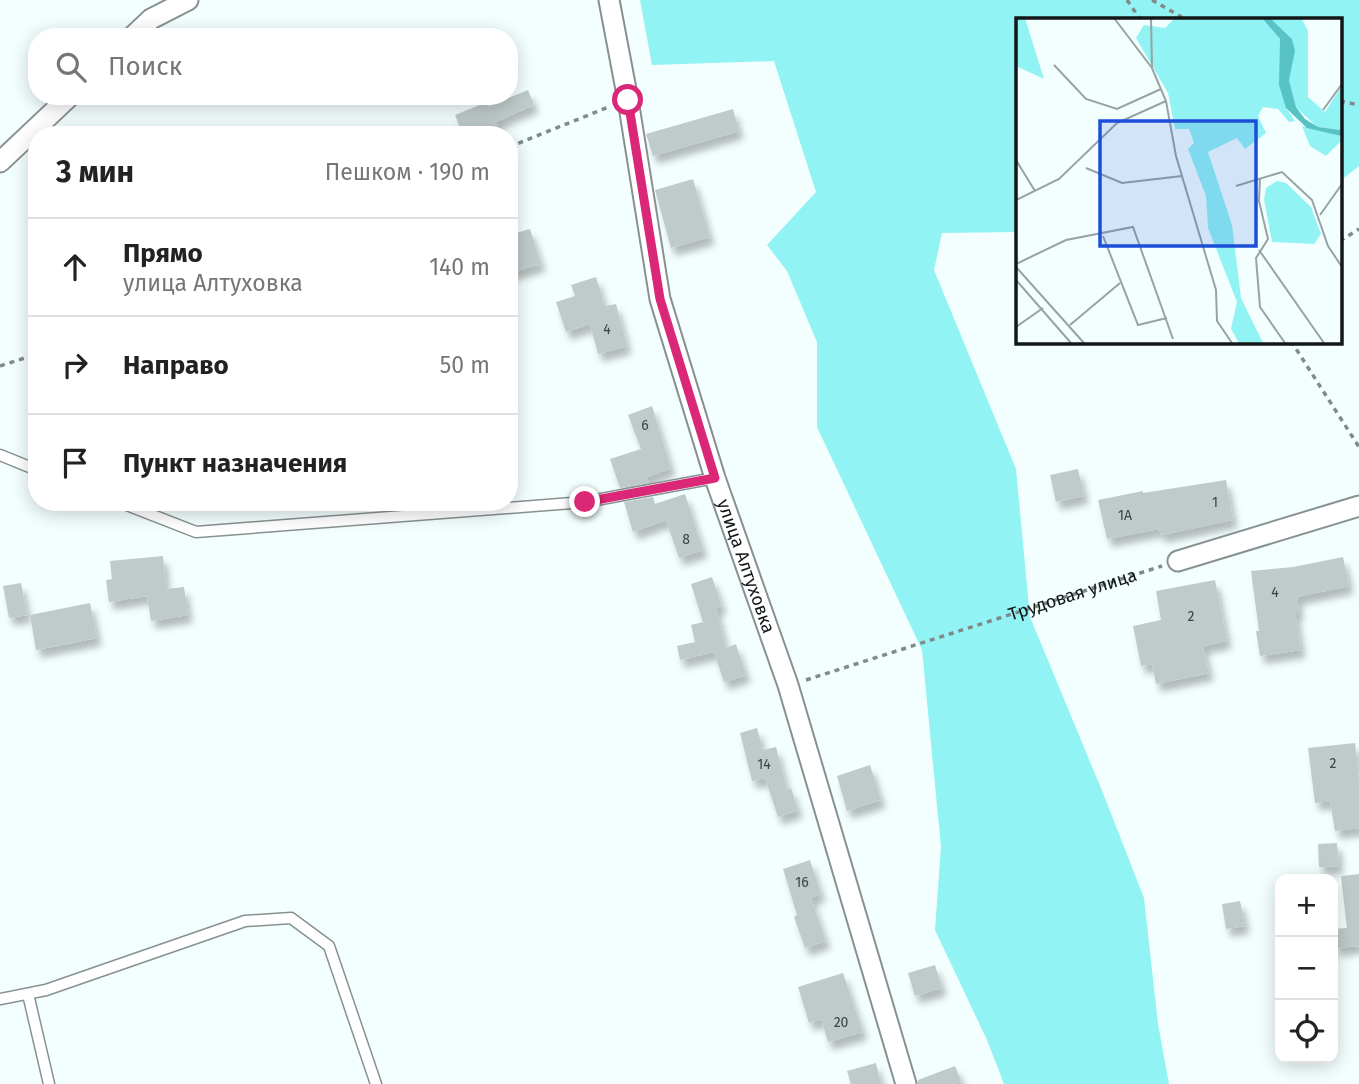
<!DOCTYPE html>
<html lang="ru">
<head>
<meta charset="utf-8">
<style>
	:root { --surface:#fff; --page:#f2f2f2; --text:#222; --muted:#767676; --line:#e0e0e0 }
	body { margin:0; font-family:"Fira Sans",sans-serif; background:var(--page); color:var(--text) }
	.controls { position:absolute; right:21px; bottom:21px; display:grid; overflow:hidden; border-radius:14px; box-shadow:0 4px 18px #0003 }
	.controls button { width:63px; height:63px; display:grid; place-items:center; padding:0; border:0; border-bottom:2px solid var(--line); background:var(--surface); color:var(--text); font:35px sans-serif }
	.stop { position:absolute; width:21px; height:21px; margin:-16px; border:5px solid #db2777; border-radius:50%; background:#fff }
	.stop.end { background:#db2777; border-color:#fff; box-shadow:0 2px 7px #0008 }
	.list { margin:0; padding:0; list-style:none }
	h2 { display:flex; justify-content:space-between; align-items:center; height:91px; margin:0; padding:0 28px; font-size:30px }
	h2 small { font-size:23px; font-weight:400; color:var(--muted) }
	.list li { display:grid; grid-template-columns:46px 1fr auto; gap:21px; align-items:center; box-sizing:border-box; height:98px; padding:0 28px; border-top:2px solid var(--line) }
	.list b { display:block; font-size:26px; white-space:nowrap }
	.list p { margin:0; font-size:23px; white-space:nowrap; color:var(--muted) }
	.list em { font-size:23px; font-style:normal; color:var(--muted) }
	.icon { flex:none; width:38px; height:38px; fill:none; stroke:currentColor; stroke-width:2; stroke-linecap:round; stroke-linejoin:round }
	.map { position:relative; flex:none; width:1359px; height:1084px; overflow:hidden }
	.search { position:absolute; background:var(--surface); box-shadow:0 4px 18px #0003; left:28px; top:28px; width:490px; height:77px; display:flex; align-items:center; gap:18px; box-sizing:border-box; padding:0 24px; border-radius:28px; color:var(--muted); font-size:26px }
	.panel { position:absolute; background:var(--surface); box-shadow:0 4px 18px #0003; left:28px; top:126px; width:490px; height:385px; border-radius:28px }
	.map>svg:first-child { display:block }
</style>
</head>
<body>
<div class="map">
<svg width="1359" height="1084" viewBox="0 0 1359 1084">
	<defs>
		<filter id="shadow"><feDropShadow dx="4.5" dy="8" stdDeviation="3.5" flood-color="#0004"/></filter>
	</defs>
	<rect width="100%" height="100%" fill="#f3fefe"/>
	<path fill="#92f3f4" d="M640,0H1359V166L1340,181V19H1018V232L942,233L934,270L1016,469L1030,617L1103,793L1144,898L1158,1024L1169,1084H1004L987,1040L935,930L941,847L922,650L817,427V342L787,271L767,245L816,192L774,61L652,65Z"/>
	<g fill="#bfcaca" filter="url(#shadow)">
		<path d="M528,90L534,105L495,122L498,127L479,135H463L455,115L487,102L489,106Z"/>
		<path d="M733,109L739,131L653,156L646,134Z"/>
		<path d="M693,179L710,237L671,248L655,190Z"/>
		<path d="M530,229L541,264L509,273V235Z"/>
		<path d="M596,277L605,306L616,304L627,346L598,354L590,324L566,332L556,302L575,296L571,285Z"/>
		<path d="M652,406L671,468L647,477L649,483L620,488L610,459L641,449L628,415Z"/>
		<path d="M1078,469L1084,496L1056,502L1050,475Z"/>
		<path d="M1226,480L1233,520L1161,535L1159,529L1107,539L1098,500L1143,491V493Z"/>
		<path d="M685,494L703,550L679,558L666,520L633,532L624,502L653,497L655,504Z"/>
		<path d="M163,556L166,589L184,587L188,615L151,621L147,596L109,602L106,580L112,579L110,561Z"/>
		<path d="M1343,557L1349,586L1297,597L1299,613H1295L1301,650L1260,656L1256,631H1259L1251,571L1293,567Z"/>
		<path d="M712,577L722,606L716,608L726,648L736,644L746,675L724,682L714,652L680,660L677,646L695,642L691,625L703,622L691,584Z"/>
		<path d="M1215,580L1227,641L1203,646L1209,673L1156,684L1152,664L1141,666L1133,626L1161,620L1156,591Z"/>
		<path d="M21,583L27,615L9,618L3,586Z"/>
		<path d="M90,603L97,638L36,650L30,615Z"/>
		<path d="M757,728L763,750L776,747L787,790L791,788L798,810L778,817L765,778L752,781L740,733Z"/>
		<path d="M1355,743L1359,781V828L1335,831L1330,801L1315,803L1308,748Z"/>
		<path d="M870,765L881,800L847,811L837,776Z"/>
		<path d="M1337,843L1339,866L1319,867L1318,844Z"/>
		<path d="M810,860L821,894L811,898L826,941L805,948L794,917L797,915L783,869Z"/>
		<path d="M1359,874V946L1335,948L1333,929L1347,928L1341,876Z"/>
		<path d="M1240,901L1245,926L1226,929L1222,904Z"/>
		<path d="M935,965L942,988L915,996L908,973Z"/>
		<path d="M843,973L863,1032L828,1042L821,1019L809,1023L798,987Z"/>
		<path d="M876,1063L881,1084H851L847,1071Z"/>
		<path d="M955,1066L961,1081L953,1084H918V1080Z"/>
	</g>
	<g fill="none" stroke-linecap="round" stroke-linejoin="round">
		<g stroke="#879191" stroke-width="13">
			<g id="lane">
				<path d="M0,455L37,470"/>
				<path d="M119,502L196,532L585,502L715,478"/>
				<path d="M28,994L49,1084"/>
				<path d="M0,999L46,990L245,921L291,918L329,946L376,1084"/>
			</g>
		</g>
		<g stroke="#879191" stroke-width="23">
			<g id="street">
				<path id="s2" d="M609,0L628,100L660,299L715,478L788,685L906,1084"/>
				<path d="M132,37L151,19L188,0"/>
				<path d="M0,162L70,96"/>
				<path d="M1178,561L1359,506"/>
			</g>
		</g>
		<g stroke="#818989" stroke-width="3.5" stroke-dasharray="5 5" stroke-linecap="butt">
			<path d="M1127,0L1140,19"/>
			<path d="M1152,0L1185,19"/>
			<path d="M1340,101L1359,105"/>
			<path d="M509,147L611,106"/>
			<path d="M1340,241L1359,229"/>
			<path d="M1291,341L1359,447"/>
			<path d="M0,366L37,354"/>
			<path id="s1" d="M806,680L1162,566"/>
		</g>
		<use href="#lane" stroke="#fff" stroke-width="10"/>
		<use href="#street" stroke="#fff" stroke-width="19"/>
	</g>
	<g fill="none" stroke-linecap="round" stroke-linejoin="round">
		<path stroke="#db2777" stroke-width="9" d="M585,502L715,478L660,299L628,100"/>
	</g>
	<g text-anchor="middle" dominant-baseline="central" stroke-width="7" stroke-linejoin="round" paint-order="stroke">
		<g font-size="14" fill="#3e4444">
			<text x="607" y="329">4</text>
			<text x="645" y="425">6</text>
			<text x="1215" y="502">1</text>
			<text x="1125" y="515">1А</text>
			<text x="686" y="539">8</text>
			<text x="1275" y="592">4</text>
			<text x="1191" y="616">2</text>
			<text x="1333" y="763">2</text>
			<text x="764" y="764">14</text>
			<text x="802" y="882">16</text>
			<text x="841" y="1022">20</text>
		</g>
		<g font-size="18" fill="#131717" stroke="#fff">
			<text stroke="none"><textPath href="#s2" startOffset="584">улица Алтуховка</textPath></text>
			<text stroke="none"><textPath href="#s1" startOffset="280">Трудовая улица</textPath></text>
		</g>
	</g>
	<g transform="translate(1016 18)">
		<rect width="326" height="326" fill="#f3fefe"/>
		<path d="M0,0H9L28,61L0,48ZM159,0H246L264,21L270,90L279,103L273,104L262,91L247,89L242,98L250,115L229,131L221,120L192,134L216,207L225,280L247,325H223L215,311L221,284L192,210L190,178L172,131L178,125L173,111H159L152,75L120,20L128,7L149,10ZM254,0L286,1L292,13V79L309,94L325,69V112L301,109L280,89L273,62L276,21ZM286,108L325,118V123L310,138L294,128ZM261,163L270,165L295,189L305,216L298,226L256,224L248,182L250,170Z" fill="#92f3f4"/>
		<path d="M246,0H254L276,21L279,33L273,62L280,89L289,101L302,109L325,112V118L291,110L270,90L263,67L264,21Z" fill="#57c3c5"/>
		<path fill="none" stroke="#99a2a2" stroke-width="2" d="M98,0L136,50L150,83L160,138L200,272L201,303L216,325M135,0L136,49M38,47L70,81L101,91L145,71M307,92L326,66M0,142L19,173M70,150L106,165L166,158M244,160L243,183L252,221L240,240L244,289L269,325M220,168L266,154L296,182L312,228L326,249M0,182L43,161L101,105L150,83M304,197L326,166M87,218L122,307L151,300M243,232L308,325M0,246L50,222L117,209L157,321M0,249L68,325M0,262L55,325M54,307L104,265M0,309L27,290"/>
		<path fill="#1d4ed8" fill-opacity="0.15" stroke="#1d4ed8" stroke-width="3.5" d="M84,103H240V228H84Z"/>
		<rect width="326" height="326" fill="none" stroke="#131717" stroke-width="3.5"/>
	</g>
</svg>
<div class="controls">
<button>+</button>
<button>−</button>
<button><svg class="icon" aria-label="locate" viewBox="0 0 24 24"><circle cx="12" cy="12" r="6"/><path d="M12 2v4M12 18v4M2 12h4M18 12h4"/></svg></button>
</div>
<div class="stop" style="left:628px;top:100px"></div>
<div class="stop end" style="left:585px;top:502px"></div>
<div class="search"><svg class="icon" aria-label="search" viewBox="0 0 24 24"><circle cx="10" cy="10" r="6"/><path d="M15 15l6 6"/></svg>Поиск</div>
<section class="panel">
<h2>3 мин<small>Пешком · 190 m</small></h2>
<ul class="list">
<li><svg class="icon" aria-label="ahead" viewBox="0 0 24 24"><path d="M12 20V5M6 11l6-6 6 6"/></svg><div><b>Прямо</b><p>улица Алтуховка</p></div><em>140 m</em></li>
<li><svg class="icon" aria-label="right" viewBox="0 0 24 24"><path d="M7 20v-9h11M14 6l5 5-5 5"/></svg><div><b>Направо</b></div><em>50 m</em></li>
<li><svg class="icon" aria-label="arrive" viewBox="0 0 24 24"><path d="M6 21V4h12l-3 4 3 4H6"/></svg><div><b>Пункт назначения</b></div></li>
</ul>
</section>
</div>
</body>
</html>
